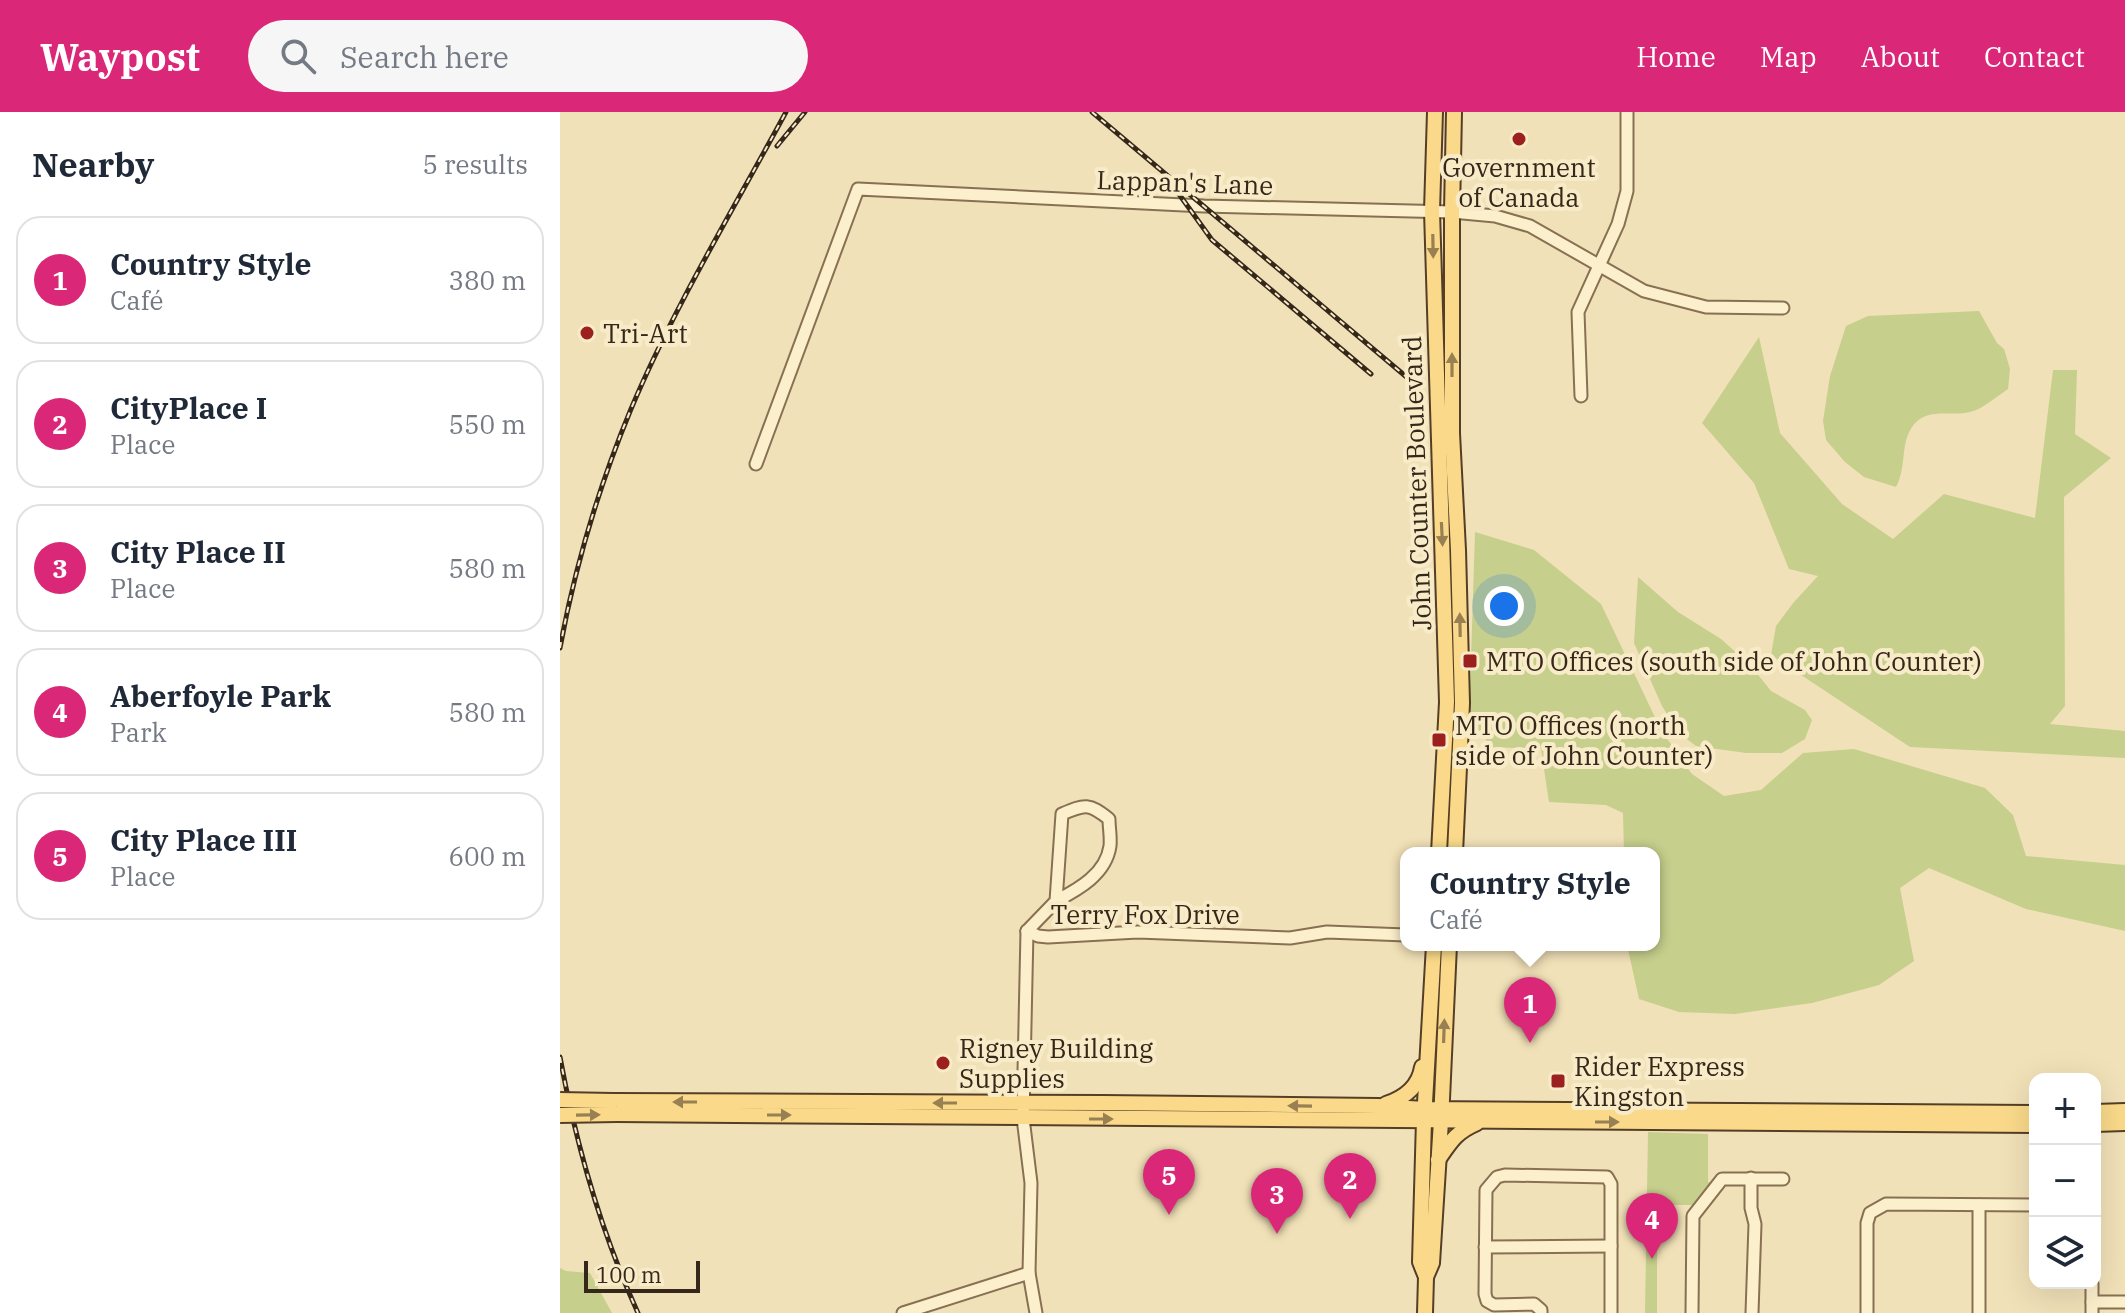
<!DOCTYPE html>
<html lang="en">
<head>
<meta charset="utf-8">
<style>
	:root { --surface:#fff; --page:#f6f6f7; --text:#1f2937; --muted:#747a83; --line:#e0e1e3; --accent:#db2777 }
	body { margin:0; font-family:"IBM Plex Serif",serif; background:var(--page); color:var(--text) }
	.controls { position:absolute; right:24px; bottom:24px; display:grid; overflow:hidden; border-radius:16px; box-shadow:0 8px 32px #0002 }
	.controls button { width:72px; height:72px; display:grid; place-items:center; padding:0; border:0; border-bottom:2px solid var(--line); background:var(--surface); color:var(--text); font:40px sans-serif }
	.scale { position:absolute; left:24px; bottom:20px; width:116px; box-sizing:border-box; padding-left:8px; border:4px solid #352719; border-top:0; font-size:22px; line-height:28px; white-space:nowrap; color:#352719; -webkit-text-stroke:6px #f8ebc8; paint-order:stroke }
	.you { position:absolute; left:944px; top:494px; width:28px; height:28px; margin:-20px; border:6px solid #fff; border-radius:50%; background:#1a73e8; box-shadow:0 0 0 12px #1a73e833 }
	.badge { display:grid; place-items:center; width:52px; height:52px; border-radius:50%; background:var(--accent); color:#fff; font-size:26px; font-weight:700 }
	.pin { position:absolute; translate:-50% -66px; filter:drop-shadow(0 2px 4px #0008) }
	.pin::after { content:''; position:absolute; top:42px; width:28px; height:24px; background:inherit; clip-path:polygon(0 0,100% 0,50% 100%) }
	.popup { position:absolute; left:840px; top:735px; width:260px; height:104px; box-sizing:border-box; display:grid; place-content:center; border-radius:16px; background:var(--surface); filter:drop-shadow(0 2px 6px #0005); font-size:26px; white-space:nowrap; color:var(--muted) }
	.popup b { font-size:30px; color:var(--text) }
	.popup::after { content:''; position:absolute; left:50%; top:100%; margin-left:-16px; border:16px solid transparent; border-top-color:var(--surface) }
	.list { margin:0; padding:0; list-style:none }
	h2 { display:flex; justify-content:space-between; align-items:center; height:104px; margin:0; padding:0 32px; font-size:34px }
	h2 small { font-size:26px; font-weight:400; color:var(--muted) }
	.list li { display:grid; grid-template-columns:52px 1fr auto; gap:24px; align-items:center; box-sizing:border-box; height:128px; margin:0 16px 16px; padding:0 16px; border:2px solid var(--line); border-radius:24px }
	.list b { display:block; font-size:30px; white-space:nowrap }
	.list p { margin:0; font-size:26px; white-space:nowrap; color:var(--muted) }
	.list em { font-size:26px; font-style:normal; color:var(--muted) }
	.icon { flex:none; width:44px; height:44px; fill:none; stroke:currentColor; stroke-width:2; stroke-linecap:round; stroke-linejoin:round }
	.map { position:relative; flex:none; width:1565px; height:1201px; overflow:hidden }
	header { display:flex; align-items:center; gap:48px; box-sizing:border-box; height:112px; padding:0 40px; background:var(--accent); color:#fff }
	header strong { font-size:38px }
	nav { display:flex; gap:44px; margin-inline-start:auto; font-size:28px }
	.search { width:560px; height:72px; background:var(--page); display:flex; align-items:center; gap:20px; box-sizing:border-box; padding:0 28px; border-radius:44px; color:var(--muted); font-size:30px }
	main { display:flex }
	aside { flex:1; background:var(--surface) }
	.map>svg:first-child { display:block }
</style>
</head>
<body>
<header>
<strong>Waypost</strong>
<div class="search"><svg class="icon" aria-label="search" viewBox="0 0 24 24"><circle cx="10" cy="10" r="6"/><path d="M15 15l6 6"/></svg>Search here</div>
<nav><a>Home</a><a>Map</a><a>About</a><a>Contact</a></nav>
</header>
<main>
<aside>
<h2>Nearby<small>5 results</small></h2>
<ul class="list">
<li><span class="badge">1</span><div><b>Country Style</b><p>Café</p></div><em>380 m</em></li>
<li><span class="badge">2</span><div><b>CityPlace I</b><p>Place</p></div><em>550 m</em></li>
<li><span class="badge">3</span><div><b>City Place II</b><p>Place</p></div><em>580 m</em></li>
<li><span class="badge">4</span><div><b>Aberfoyle Park</b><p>Park</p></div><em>580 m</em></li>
<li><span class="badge">5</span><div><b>City Place III</b><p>Place</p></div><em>600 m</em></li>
</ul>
</aside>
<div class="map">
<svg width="1565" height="1201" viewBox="0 0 1565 1201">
	<rect width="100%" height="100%" fill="#f1e1b8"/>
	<g fill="#c6cf8c">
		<path d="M1419,199L1437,231L1444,237L1450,257L1448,277C1437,284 1423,297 1410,300C1390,305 1366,294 1352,315C1340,333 1347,354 1336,375L1304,365L1285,350L1266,328L1263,309L1270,264L1286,214L1308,204Z"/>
		<path d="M1199,225L1220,321L1282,392L1333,427L1384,382L1475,406L1493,258H1517L1515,322L1551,346L1504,385L1505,594L1490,612L1565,619V646L1350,635L1211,543L1216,514L1234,490L1258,464L1229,457L1194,371L1142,311Z"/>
		<path d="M915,420L974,438L1041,492L1101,618L1132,662L1164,684L1201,678L1243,641L1294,637L1425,676L1453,703L1466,744L1565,753V819L1466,797L1369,756L1340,776L1354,849L1319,873L1252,891L1175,902L1119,900L1079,887L1067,833H1094V741H1064L1063,701L1046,693L989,690L981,637L933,635L909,610Z"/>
		<path d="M1078,465L1118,500L1161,527L1191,554L1211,579L1245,598L1252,608L1245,627L1222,641H1186L1136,634L1119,621L1102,594L1074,531Z"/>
		<path d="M1088,1020L1148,1022V1070L1152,1071L1134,1093H1097V1201H1085Z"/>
		<path d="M0,1156L6,1159L30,1161L52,1201H0Z"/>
	</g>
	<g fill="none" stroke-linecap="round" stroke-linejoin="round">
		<g stroke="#887052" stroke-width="15">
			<g id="minor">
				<path d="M1021,284L1018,200L1058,112L1067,79V0"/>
				<path d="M196,352L298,77L644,94L892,100L935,104L970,114L1084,179L1146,195L1223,196"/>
				<path d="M467,819L463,1006L471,1071L469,1161L476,1201"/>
				<path d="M467,819L478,824L488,825L578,820L730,826L767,820L846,823"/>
				<path d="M467,819L496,789L502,702C525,692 529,691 549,707C549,716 551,725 550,734C546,762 519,777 496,789"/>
				<path d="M1191,1066V1096L1195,1112L1192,1201"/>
				<path d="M925,1135L1051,1134"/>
				<path d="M1532,1190H1565"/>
				<path d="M343,1201L469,1161"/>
				<path d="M981,1201V1198L974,1192L934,1193L927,1189L925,1182L926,1078L937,1065L945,1063L1047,1065L1051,1072V1201"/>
				<path d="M1132,1201L1133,1104L1162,1067H1223"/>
				<path d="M1307,1201V1111L1310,1101L1326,1092L1475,1093"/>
				<path d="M1419,1201V1093"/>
				<path d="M1532,1201V1171"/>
			</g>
		</g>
		<g stroke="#553e27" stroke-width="18">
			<g id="major">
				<path d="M875,0L872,99L887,590L879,741"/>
				<path d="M894,0L892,100V321L898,438L902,591L895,741"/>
				<path d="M53,989L543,991L818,994L864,997L1475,1001"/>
				<path d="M826,992C844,986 859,975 862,955"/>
				<path d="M1535,1000L1565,999"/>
				<path d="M57,1002L1475,1013"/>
				<path d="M1535,1012L1565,1011"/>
				<path d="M878,1048C891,1029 896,1020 917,1011"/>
				<path d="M866,1165L860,1150L864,1008L874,833"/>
				<path d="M865,1201L866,1165L872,1151L881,1009L889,833"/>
			</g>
		</g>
		<use href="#minor" stroke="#fcefcb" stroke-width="11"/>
		<use href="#major" stroke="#fada8a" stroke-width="14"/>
		<g stroke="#352719" stroke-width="5">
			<g id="rail">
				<path d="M532,0L856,273"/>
				<path d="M217,34L245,0"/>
				<path d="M616,78L652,128L811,262"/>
				<path d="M0,536C15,454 39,374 71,297C114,195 173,98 226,0"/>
				<path d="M0,945C16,1032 41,1120 78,1201"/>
			</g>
		</g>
		<use href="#rail" stroke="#f8ebc8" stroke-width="2" stroke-dasharray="6" stroke-linecap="butt"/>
		<g stroke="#553e27" stroke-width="18" stroke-linecap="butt">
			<g id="major-bridge">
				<path d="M0,988L53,989"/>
				<path d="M0,1003L57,1002"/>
			</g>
		</g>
		<use href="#major-bridge" stroke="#fada8a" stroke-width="14"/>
	</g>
	<defs><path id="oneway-solid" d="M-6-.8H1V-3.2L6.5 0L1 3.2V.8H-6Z" transform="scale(2)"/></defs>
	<g fill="#988052">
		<use href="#oneway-solid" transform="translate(873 134) rotate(89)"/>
		<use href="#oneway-solid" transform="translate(892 253) rotate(-90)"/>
		<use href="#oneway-solid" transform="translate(882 422) rotate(87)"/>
		<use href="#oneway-solid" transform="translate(900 513) rotate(-91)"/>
		<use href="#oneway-solid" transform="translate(884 919) rotate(-88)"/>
		<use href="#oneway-solid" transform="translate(125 990) rotate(-180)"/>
		<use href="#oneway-solid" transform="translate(385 991) rotate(-180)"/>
		<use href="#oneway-solid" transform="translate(740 994) rotate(-179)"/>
		<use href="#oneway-solid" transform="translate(28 1003) rotate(-1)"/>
		<use href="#oneway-solid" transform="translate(219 1003)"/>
		<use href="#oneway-solid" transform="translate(541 1007)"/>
		<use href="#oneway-solid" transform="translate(1047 1010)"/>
	</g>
	<g fill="#9c201d" stroke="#f8ebc8" stroke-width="3">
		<circle cx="959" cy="27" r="8"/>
		<circle cx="27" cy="221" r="8"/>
		<rect x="902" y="541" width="16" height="16" rx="4"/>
		<rect x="871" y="620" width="16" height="16" rx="4"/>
		<circle cx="383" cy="951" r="8"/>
		<rect x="990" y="961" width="16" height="16" rx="4"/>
	</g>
	<g text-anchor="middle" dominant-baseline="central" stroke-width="8" stroke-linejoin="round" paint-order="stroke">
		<g font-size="26" fill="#352719" stroke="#f8ebc8" text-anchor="start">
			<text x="959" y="55" text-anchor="middle">Government<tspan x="959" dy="30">of Canada</tspan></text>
			<text x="43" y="221">Tri-Art</text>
			<text x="926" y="549">MTO Offices (south side of John Counter)</text>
			<text x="895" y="613">MTO Offices (north<tspan x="895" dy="30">side of John Counter)</tspan></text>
			<text x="399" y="936">Rigney Building<tspan x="399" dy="30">Supplies</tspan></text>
			<text x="1014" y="954">Rider Express<tspan x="1014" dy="30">Kingston</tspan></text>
		</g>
		<g font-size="26" fill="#352719" stroke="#f8ebc8">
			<text transform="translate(625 70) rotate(2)">Lappan's Lane</text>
			<text transform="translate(856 371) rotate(-92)">John Counter Boulevard</text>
			<text x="585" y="802">Terry Fox Drive</text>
		</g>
	</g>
</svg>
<div class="controls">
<button>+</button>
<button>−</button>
<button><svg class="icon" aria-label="layers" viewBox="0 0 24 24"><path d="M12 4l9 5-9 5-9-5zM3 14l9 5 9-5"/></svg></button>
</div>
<div class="scale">100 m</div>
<div class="you"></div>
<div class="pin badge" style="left:970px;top:931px">1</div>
<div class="popup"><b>Country Style</b>Café</div>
<div class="pin badge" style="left:790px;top:1107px">2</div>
<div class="pin badge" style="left:717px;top:1122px">3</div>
<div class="pin badge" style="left:1092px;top:1147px">4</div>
<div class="pin badge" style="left:609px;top:1103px">5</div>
</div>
</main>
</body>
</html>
